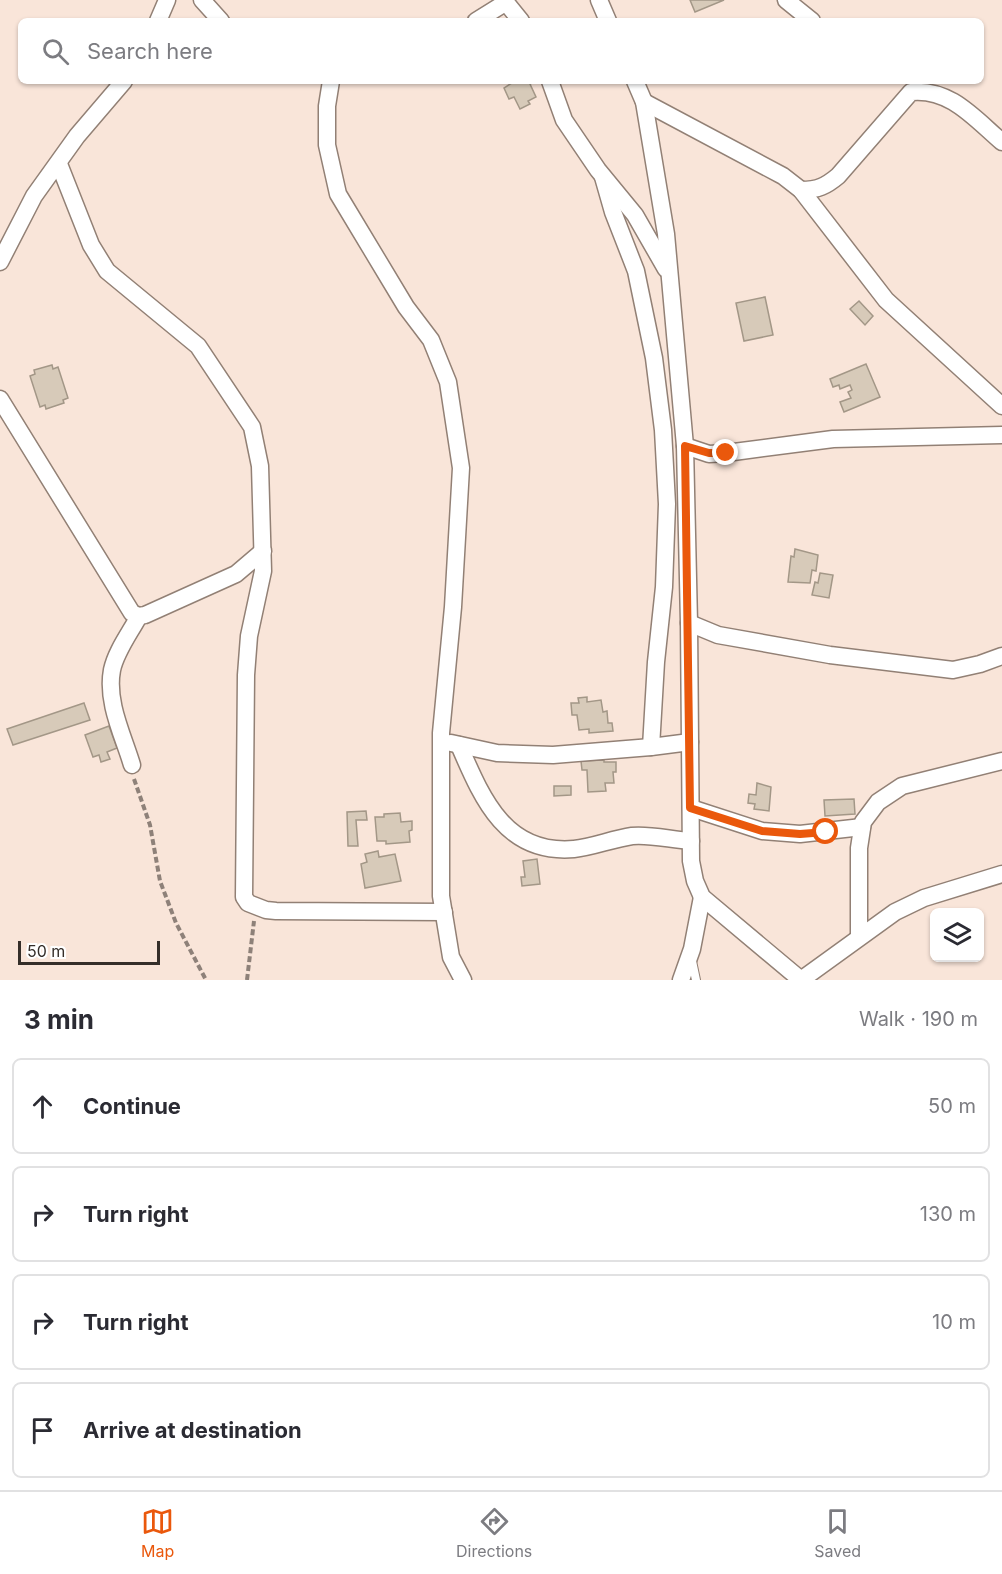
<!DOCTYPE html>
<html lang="en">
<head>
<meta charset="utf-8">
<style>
	:root { --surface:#fff; --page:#f7f7f7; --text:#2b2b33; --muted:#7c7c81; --line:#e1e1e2; --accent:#ea580c }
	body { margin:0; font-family:Inter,sans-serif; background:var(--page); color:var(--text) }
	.controls { position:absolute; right:18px; bottom:18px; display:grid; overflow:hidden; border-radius:9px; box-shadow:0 2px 4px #0004 }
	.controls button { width:54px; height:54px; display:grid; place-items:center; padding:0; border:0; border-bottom:2px solid var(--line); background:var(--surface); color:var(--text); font:30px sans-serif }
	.scale { position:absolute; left:18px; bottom:15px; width:142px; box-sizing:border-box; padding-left:6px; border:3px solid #352e29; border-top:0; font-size:16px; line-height:21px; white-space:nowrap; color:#352e29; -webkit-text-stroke:4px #fff; paint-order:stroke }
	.stop { position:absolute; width:18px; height:18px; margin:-14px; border:4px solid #ea580c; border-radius:50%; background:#fff }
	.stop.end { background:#ea580c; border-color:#fff; box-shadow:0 2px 6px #0008 }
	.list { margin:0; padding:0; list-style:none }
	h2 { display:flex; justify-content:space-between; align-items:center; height:78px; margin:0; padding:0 24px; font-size:26px }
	h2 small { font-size:20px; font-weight:400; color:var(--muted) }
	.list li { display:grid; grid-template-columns:39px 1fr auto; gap:18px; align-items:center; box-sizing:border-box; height:96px; margin:0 12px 12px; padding:0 12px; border:2px solid var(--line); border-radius:9px }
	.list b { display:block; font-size:22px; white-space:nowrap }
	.list em { font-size:20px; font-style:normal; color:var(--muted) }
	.icon { flex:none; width:33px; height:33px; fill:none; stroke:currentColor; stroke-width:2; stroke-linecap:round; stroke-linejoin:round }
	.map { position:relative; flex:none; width:1002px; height:980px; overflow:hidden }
	.search { position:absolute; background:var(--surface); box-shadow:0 2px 4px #0004; left:18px; right:18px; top:18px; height:66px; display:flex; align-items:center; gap:15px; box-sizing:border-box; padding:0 21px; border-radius:9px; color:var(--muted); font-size:22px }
	.sheet { height:510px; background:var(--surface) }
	nav { display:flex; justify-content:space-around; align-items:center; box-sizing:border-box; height:84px; border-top:2px solid var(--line); background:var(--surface); font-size:16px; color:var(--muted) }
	nav a { display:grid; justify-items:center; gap:3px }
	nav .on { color:var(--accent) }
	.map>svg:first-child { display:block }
</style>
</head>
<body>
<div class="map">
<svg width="1002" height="980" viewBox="0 0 1002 980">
	<rect width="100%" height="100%" fill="#f9e5d9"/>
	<g fill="#d7cab9" stroke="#a39787" stroke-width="1.5">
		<path d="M690,0H724L695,12Z"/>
		<path d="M515,81H536L530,84L536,97L528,101L530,104L520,109L514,97L509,99L504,88Z"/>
		<path d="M765,297L773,335L744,341L736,303Z"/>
		<path d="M859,301L873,316L865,325L850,309Z"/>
		<path d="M866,364L880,397L844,412L840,402L851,398L848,392L852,390L850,385L840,389L839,385L833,387L830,379Z"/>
		<path d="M52,365L53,369L58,367L68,398L63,400L64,403L46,409L45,405L40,407L30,376L35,374L34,370Z"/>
		<path d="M795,549L818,555L816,571L812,570L810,583L788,582L791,556L794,557Z"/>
		<path d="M820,573L833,575L829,598L812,595L815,582L818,583Z"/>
		<path d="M587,697V702L601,700L603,712L607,711L608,723H612L613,731L589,733V729L579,730L577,715H572L571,703H579L578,698Z"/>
		<path d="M84,703L90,720L13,745L7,729Z"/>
		<path d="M109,726L117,748L107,752L110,759L101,762L99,755L93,757L85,735Z"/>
		<path d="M604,760V762H616V772H613L614,783H605L606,791L588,792L587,770H582L581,761Z"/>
		<path d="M757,783L771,787L769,811L754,809L755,804L748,803L749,794L756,795Z"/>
		<path d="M554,786H571V795L554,796Z"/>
		<path d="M854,799L855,814L825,816L824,800Z"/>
		<path d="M366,811L367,820H356L358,846H348L347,812Z"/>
		<path d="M400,813L401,822L412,821V830L409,831L410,842L386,844V841H377L375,817H384V814Z"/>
		<path d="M378,851L379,857L395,854L401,881L365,888L361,864L367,862L365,854Z"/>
		<path d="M537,859L540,884L522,886L521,877H525L523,861Z"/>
	</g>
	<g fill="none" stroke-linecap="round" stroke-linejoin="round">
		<g stroke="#928075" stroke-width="10">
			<path id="service" d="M692,961L696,980"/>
		</g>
		<g stroke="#928075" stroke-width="19">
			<g id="minor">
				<path d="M202,0L221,21"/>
				<path d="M504,0L521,21"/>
				<path d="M599,0L608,21"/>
				<path d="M786,0L812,21"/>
				<path d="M158,21L167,0"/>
				<path d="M476,21L505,3"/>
				<path d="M331,81L327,106V145L338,194L406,307L431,340L448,382L461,468L453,607L441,733V896L451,957L463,980"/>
				<path d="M550,81L564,120L598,170L635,215L666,269"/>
				<path d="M635,81L644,102L666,234L685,446L689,623L691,861L695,881L702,897L801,980L895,912L924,898L1002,874"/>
				<path d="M644,102L783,176L801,190L886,300L1002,406"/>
				<path d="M59,164L91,245L107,271L198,346L252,427L260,466L263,571L249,636L246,675L244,897L248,903L266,910L276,911L444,912"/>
				<path d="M603,177L613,212L636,271L654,358L663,430L667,504L664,587L656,662L651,747"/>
				<path d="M801,190C818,190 826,186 838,176L911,92C950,88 974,118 1002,142"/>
				<path d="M0,262L34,196L77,136L124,81"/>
				<path d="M0,399L132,613L139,616L145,615L236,574L263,551"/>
				<path d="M685,446L709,454L726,453L833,439L1002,435"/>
				<path d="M689,623L718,635L830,655L953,670L980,664L1002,656"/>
				<path d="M451,743L497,753L553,755L651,747L690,742"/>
				<path d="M459,745C482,798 505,855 574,849C593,847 612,839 632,836C650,834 672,840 691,841"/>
				<path d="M132,765C123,735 106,702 112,670C116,651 130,633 139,616"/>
				<path d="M691,808L762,831L800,834L862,827"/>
				<path d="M859,937V848L863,822L878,802L902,786L1002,761"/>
				<path d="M681,980L692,949L702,897"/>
			</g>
		</g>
		<g stroke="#8e8179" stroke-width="4" stroke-dasharray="6 3" stroke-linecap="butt">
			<path d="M134,779L150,825L160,881L176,923L206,980"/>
			<path d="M247,980L254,921"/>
		</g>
		<use href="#service" stroke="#fff" stroke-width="8"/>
		<use href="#minor" stroke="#fff" stroke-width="16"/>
	</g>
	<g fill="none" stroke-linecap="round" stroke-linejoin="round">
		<path stroke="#ea580c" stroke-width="8" d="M726,453H709L685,446L690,808L762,831L800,834L826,832"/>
	</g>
</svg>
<div class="controls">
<button><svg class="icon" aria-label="layers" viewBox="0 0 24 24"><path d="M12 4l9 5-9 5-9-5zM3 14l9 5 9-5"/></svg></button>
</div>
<div class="scale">50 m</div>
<div class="stop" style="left:826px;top:832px"></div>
<div class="stop end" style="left:726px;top:453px"></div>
<div class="search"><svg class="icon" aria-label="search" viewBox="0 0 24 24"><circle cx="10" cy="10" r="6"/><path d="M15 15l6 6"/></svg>Search here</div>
</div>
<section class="sheet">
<h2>3 min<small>Walk · 190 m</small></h2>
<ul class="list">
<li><svg class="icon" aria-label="ahead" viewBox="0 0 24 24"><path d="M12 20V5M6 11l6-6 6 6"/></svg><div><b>Continue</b></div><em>50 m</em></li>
<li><svg class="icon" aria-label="right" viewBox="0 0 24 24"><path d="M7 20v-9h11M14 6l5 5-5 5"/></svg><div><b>Turn right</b></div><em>130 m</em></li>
<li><svg class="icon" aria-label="right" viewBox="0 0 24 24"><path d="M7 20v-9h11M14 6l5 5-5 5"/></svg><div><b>Turn right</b></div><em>10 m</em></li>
<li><svg class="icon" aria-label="arrive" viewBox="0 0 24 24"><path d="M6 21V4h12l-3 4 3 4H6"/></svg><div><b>Arrive at destination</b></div></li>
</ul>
</section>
<nav>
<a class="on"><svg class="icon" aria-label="map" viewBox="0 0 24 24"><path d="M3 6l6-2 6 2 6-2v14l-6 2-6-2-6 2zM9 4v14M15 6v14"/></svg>Map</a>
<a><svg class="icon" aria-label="directions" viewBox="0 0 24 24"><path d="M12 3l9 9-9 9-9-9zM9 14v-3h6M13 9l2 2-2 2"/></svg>Directions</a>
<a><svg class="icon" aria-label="saved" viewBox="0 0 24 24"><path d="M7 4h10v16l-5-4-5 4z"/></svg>Saved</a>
</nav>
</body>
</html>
